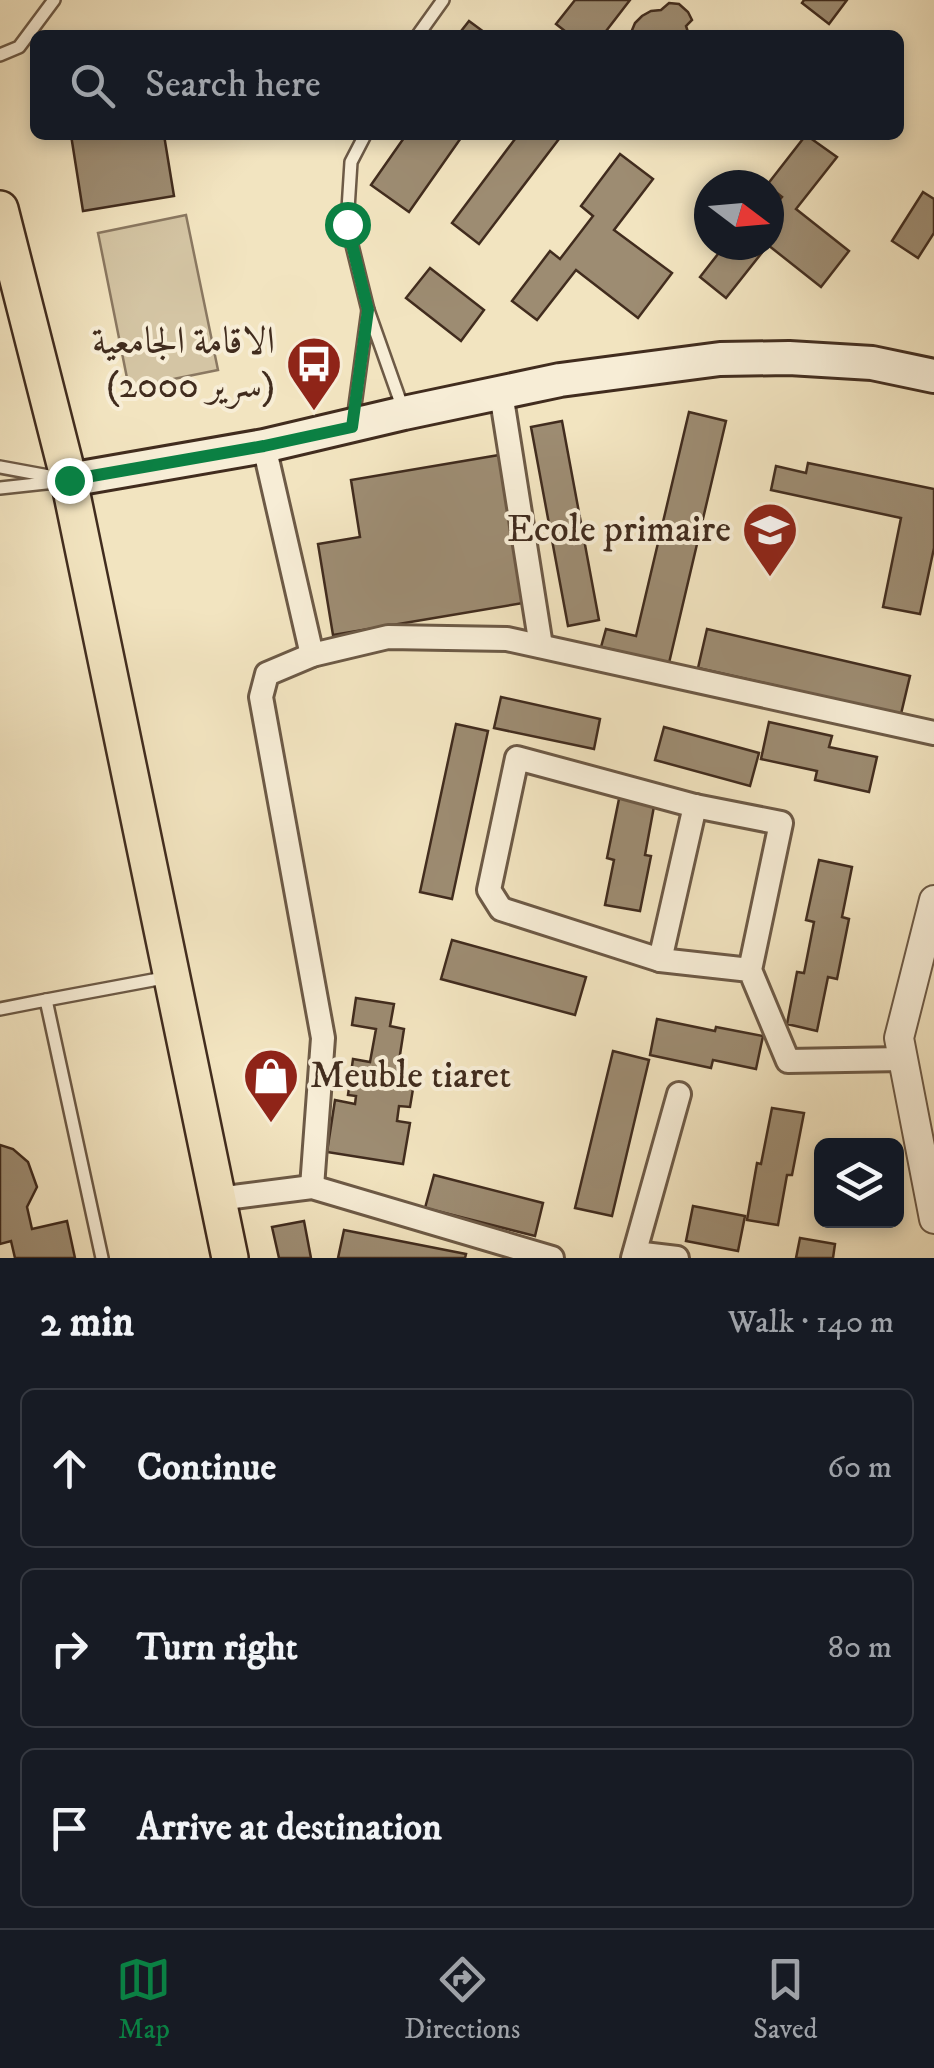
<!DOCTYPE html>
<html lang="en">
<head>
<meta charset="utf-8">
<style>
	:root { --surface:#171b24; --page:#20242c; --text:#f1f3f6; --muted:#9ea1a6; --line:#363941; --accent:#0b8043 }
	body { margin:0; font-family:"IM FELL DW Pica",Amiri,serif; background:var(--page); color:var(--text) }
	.controls { position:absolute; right:30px; bottom:30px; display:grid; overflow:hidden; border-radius:15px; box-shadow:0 5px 15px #0003 }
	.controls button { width:90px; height:90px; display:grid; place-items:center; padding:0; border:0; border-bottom:2px solid var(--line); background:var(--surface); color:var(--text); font:50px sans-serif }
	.compass { position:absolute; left:694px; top:170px; width:90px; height:90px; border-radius:50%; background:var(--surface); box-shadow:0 5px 15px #0003; rotate:106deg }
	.stop { position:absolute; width:30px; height:30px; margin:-22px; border:8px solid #0b8043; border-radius:50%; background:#fff }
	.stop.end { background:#0b8043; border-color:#fff; box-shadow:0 2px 10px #0008 }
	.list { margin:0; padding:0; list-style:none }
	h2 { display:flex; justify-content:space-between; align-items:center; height:130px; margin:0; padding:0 40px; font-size:42px }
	h2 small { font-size:32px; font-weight:400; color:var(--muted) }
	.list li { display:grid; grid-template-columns:65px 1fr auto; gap:30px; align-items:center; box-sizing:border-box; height:160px; margin:0 20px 20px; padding:0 20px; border:2px solid var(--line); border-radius:15px }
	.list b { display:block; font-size:38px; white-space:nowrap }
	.list em { font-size:32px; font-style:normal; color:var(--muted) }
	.icon { flex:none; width:55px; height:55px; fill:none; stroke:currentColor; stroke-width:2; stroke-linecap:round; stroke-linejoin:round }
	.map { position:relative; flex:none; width:934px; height:1258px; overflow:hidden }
	.search { position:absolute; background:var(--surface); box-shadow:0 5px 15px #0003; left:30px; right:30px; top:30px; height:110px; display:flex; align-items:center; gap:25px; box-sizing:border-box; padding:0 35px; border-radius:15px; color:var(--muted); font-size:38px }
	.sheet { height:670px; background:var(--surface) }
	nav { display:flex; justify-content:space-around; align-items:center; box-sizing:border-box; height:140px; border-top:2px solid var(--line); background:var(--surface); font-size:28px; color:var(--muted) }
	nav a { display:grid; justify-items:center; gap:5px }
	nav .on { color:var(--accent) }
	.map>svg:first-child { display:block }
</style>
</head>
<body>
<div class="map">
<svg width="934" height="1258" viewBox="0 0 934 1258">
	<rect width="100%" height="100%" fill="#f2e4c0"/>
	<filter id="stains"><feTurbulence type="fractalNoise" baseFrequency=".002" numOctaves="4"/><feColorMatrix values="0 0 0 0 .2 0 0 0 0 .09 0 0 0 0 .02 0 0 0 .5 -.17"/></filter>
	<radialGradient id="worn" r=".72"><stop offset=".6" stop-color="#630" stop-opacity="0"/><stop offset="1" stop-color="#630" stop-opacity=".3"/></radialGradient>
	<path fill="#d4c5a4" stroke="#8a7861" stroke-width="2.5" d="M186,215L218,370L129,388L98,233Z"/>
	<g fill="#9d8c72" stroke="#412c1e" stroke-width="2.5">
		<path d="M575,0H630L603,35H570L556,24Z"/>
		<path d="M804,0H847L829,24L802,3Z"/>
		<path d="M669,3L679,4L688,12L692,20L686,26L689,35H630L635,23L642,16L651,11L661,10Z"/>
		<path d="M469,21L488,35H458Z"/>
		<path d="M71,135H164L174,196L83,211Z"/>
		<path d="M406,135H463L409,212L371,185Z"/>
		<path d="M518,135H562L479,244L452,223Z"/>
		<path d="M806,135L837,157L796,209L849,251L821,287L768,245L726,298L700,277L725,245H769V213L782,197L767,185Z"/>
		<path d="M620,154L653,179L614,230L672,273L638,318L576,270L537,320L512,301L550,251L560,259L593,216L581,206Z"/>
		<path d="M923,192L934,199V233L918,258L892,241Z"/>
		<path d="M430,268L484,310L461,341L406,298Z"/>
		<path d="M689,412L726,421L669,663L601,647L606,629L636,636Z"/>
		<path d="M562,421L599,620L568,626L531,427Z"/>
		<path d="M505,454L529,602L333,635L318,544L360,537L351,480Z"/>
		<path d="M808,463L934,489V548L920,614L883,607L901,518L771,490L776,466L806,473Z"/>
		<path d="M707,629L910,676L901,714L698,668Z"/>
		<path d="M501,697L600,719L594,749L494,728Z"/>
		<path d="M769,722L832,736L829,747L877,757L869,792L815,780L817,771L761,759Z"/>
		<path d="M456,724L488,731L452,899L420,892Z"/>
		<path d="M664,727L759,753L750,786L655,760Z"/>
		<path d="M620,794L655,801L645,855L651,856L640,911L605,905L614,860L607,858Z"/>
		<path d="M819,860L852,867L842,917L849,919L837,979L828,977L817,1031L787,1024L797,972L804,973L814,922L806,920Z"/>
		<path d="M452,940L586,977L575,1015L441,979Z"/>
		<path d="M356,998L394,1004L390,1026L404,1029L397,1074L415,1077L410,1107L399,1106L397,1121L410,1123L403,1164L327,1152L335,1100L355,1104L356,1096L348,1095L353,1059L370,1062L376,1029L352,1025Z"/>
		<path d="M657,1019L715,1031L716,1027L763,1036L756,1069L713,1060L711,1068L650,1055Z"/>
		<path d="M613,1051L649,1060L612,1216L575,1208Z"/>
		<path d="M772,1108L804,1113L792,1175H787L778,1225L747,1220L757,1163L761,1164Z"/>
		<path d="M0,1145L13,1149L28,1162L37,1187L27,1207L32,1229L67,1221L75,1258H15L11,1241L0,1244Z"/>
		<path d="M434,1175L543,1203L535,1236L425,1208Z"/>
		<path d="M693,1206L745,1216L738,1251L686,1241Z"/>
		<path d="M304,1221L311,1258H279L272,1227Z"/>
		<path d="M344,1230L466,1254L465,1258H338Z"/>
		<path d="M800,1238L835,1244L833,1258H796Z"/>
	</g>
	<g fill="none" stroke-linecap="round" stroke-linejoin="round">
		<g stroke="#6d5a46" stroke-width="16">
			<g id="service">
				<path d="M418,35L443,0"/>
				<path d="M0,55L19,47L54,0"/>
				<path d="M365,135L351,162L347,225L368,310"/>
				<path d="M353,420L368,310L403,409"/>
				<path d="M0,467L65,479"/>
				<path d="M0,488L55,482"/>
				<path d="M46,1000L169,977"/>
				<path d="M0,1009L46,1000L102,1258"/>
			</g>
		</g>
		<g stroke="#6d5a46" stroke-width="28">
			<g id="minor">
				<path d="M501,393L541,646"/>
				<path d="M264,446L312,655"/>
				<path d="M660,960L695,806"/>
				<path d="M750,970L781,823L695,806L517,758L489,890L501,909L660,960L750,970L788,1061L903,1059"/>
				<path d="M312,1187L323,1038L261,697L267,674L312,655L388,637L507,639L934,733"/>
				<path d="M218,1199L312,1187L552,1258"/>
				<path d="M635,1253L677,1258"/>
				<path d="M633,1258L679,1094"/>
			</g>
		</g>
		<g stroke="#6d5a46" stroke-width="32">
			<path id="tertiary" d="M934,900L899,1038L934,1219"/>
		</g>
		<g stroke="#412c1e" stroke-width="38">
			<path id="secondary" d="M69,480L264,446L404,413L560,380L720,359L789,358L872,363L934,376"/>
		</g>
		<g stroke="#412c1e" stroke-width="40">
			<path id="primary" d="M0,209L69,480L230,1258"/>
		</g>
		<use href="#service" stroke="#f7edd6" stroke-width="11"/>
		<use href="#minor" stroke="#f7edd6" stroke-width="22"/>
		<use href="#tertiary" stroke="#f7edd6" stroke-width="28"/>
		<use href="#secondary" stroke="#f7edd6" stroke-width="32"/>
		<use href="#primary" stroke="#f2e4c0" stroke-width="35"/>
	</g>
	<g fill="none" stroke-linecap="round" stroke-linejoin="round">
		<path stroke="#0b8043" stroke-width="12" d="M69,480L264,446L352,427L368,310L347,224"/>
	</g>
	<defs>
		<g id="bus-pin" transform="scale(2.875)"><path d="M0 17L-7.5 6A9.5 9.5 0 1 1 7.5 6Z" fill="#8f2418" stroke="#f7edd6"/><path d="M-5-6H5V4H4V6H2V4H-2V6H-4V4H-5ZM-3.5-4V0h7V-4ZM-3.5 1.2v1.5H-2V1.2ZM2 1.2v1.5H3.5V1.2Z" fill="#fff"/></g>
		<g id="school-pin" transform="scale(2.875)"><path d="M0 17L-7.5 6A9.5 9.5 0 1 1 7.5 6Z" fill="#8f2418" stroke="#f7edd6"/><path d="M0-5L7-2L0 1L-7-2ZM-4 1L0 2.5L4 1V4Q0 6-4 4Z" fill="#fff"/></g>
		<g id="shop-pin" transform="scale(2.875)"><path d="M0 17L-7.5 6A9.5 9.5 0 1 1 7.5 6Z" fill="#8f2418" stroke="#f7edd6"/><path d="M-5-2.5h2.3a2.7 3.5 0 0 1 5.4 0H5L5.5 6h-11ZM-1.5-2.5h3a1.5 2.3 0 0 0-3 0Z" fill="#fff"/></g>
	</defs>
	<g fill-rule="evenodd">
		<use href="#bus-pin" x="314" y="364"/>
		<use href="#school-pin" x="770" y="530"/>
		<use href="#shop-pin" x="271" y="1076"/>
	</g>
	<g text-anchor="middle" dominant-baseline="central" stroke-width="8" stroke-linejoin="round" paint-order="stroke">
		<g font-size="38" fill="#412c1e" stroke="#f7edd6" text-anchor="end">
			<text x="275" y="342">الاقامة الجامعية<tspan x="275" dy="44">(2000 سرير)</tspan></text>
			<text x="731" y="530">Ecole primaire</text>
			<text x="310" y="1076" text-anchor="start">Meuble tiaret</text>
		</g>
	</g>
	<rect width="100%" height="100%" filter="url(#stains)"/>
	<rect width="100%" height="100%" fill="url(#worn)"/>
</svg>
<div class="controls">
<button><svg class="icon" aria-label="layers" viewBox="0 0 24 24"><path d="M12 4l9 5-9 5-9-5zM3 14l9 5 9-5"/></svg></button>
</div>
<svg class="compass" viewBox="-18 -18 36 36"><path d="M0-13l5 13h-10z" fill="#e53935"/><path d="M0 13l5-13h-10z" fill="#9ea1a6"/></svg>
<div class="stop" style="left:347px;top:224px"></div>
<div class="stop end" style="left:69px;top:480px"></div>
<div class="search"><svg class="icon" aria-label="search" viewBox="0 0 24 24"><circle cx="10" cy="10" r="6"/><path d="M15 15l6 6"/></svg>Search here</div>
</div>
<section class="sheet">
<h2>2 min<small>Walk · 140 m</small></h2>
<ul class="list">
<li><svg class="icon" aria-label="ahead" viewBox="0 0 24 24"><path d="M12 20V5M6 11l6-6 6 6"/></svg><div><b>Continue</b></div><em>60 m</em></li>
<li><svg class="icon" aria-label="right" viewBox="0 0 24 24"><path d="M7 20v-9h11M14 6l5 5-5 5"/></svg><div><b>Turn right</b></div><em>80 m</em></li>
<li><svg class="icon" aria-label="arrive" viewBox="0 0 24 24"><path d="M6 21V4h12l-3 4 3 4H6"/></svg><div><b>Arrive at destination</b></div></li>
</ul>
</section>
<nav>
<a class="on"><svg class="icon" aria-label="map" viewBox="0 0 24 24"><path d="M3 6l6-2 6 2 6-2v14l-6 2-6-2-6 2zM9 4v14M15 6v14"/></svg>Map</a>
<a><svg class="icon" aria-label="directions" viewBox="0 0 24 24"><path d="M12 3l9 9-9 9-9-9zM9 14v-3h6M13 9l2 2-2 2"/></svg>Directions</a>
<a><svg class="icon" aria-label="saved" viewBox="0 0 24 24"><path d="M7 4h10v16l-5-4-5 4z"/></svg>Saved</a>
</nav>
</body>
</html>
